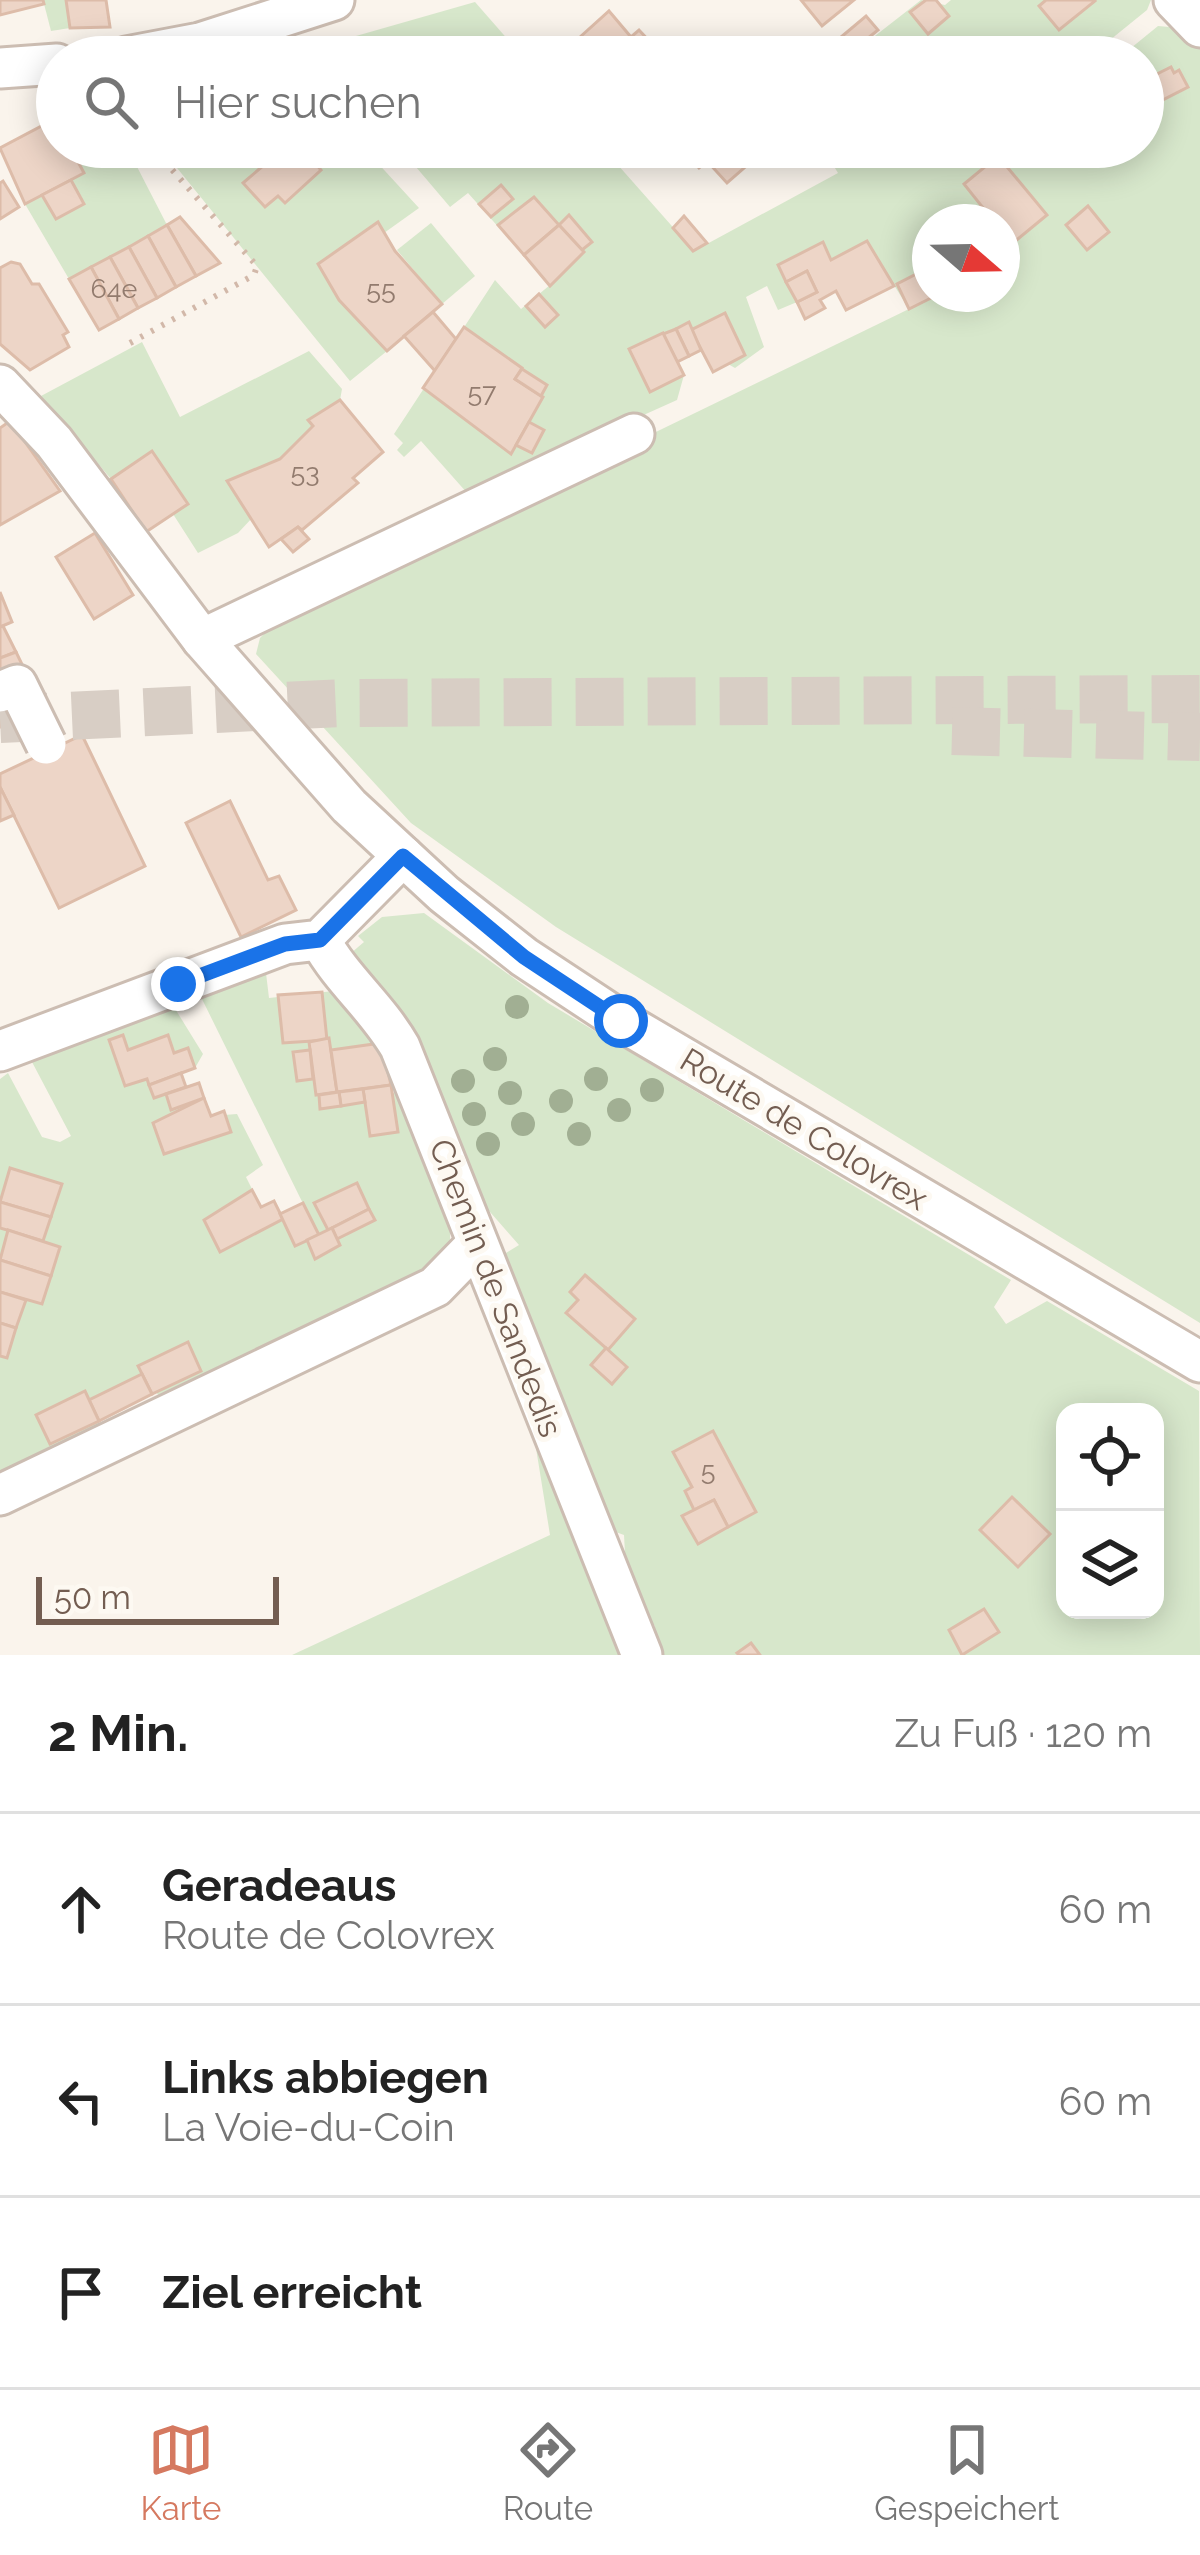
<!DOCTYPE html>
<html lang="de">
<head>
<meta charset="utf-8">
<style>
	:root { --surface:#fff; --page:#f6f6f6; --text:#222; --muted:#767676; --line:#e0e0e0; --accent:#d57960 }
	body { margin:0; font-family:Raleway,sans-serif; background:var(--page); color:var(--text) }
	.controls { position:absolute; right:36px; bottom:36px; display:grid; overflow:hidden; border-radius:24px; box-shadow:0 6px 30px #0003 }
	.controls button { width:108px; height:108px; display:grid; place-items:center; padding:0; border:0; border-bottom:3px solid var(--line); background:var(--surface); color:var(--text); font:60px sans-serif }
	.compass { position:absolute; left:912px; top:204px; width:108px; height:108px; border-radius:50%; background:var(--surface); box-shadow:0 6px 30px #0003; rotate:110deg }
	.scale { position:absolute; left:36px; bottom:30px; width:243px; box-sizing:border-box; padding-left:12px; border:6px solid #735d51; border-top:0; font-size:33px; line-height:42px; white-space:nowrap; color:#735d51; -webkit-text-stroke:9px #fdf9f2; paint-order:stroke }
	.stop { position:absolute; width:36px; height:36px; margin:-27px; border:9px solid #1a73e8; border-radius:50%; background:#fff }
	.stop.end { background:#1a73e8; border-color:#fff; box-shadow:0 3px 12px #0008 }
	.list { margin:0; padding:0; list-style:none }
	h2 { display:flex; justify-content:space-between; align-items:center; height:156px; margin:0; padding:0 48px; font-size:51px }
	h2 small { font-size:39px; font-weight:400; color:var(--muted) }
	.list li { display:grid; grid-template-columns:78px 1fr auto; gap:36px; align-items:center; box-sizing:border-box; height:192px; padding:0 48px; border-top:3px solid var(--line) }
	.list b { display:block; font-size:45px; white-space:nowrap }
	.list p { margin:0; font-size:39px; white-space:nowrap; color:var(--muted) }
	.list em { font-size:39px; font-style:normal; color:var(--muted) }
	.icon { flex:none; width:66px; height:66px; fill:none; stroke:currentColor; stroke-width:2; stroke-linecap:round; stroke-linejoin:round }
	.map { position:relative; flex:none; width:1200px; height:1655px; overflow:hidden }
	.search { position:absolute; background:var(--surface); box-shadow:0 6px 30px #0003; left:36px; right:36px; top:36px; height:132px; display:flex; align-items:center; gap:30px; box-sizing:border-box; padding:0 42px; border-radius:66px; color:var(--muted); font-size:45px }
	.sheet { height:732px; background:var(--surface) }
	nav { display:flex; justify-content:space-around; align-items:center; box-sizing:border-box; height:168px; border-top:3px solid var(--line); background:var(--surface); font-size:33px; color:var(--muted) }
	nav a { display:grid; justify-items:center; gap:6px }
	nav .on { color:var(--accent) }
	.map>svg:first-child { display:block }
</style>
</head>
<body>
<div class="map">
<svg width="1200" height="1655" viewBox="0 0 1200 1655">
	<rect width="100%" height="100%" fill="#faf4ec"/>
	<g fill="#d7e7cb" fill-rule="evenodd">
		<path d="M43,0H66L70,28L51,31Z"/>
		<path d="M921,0L945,5L951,0H1151L1147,10L1089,57H848Z"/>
		<path d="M475,2L523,57H324L328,44Z"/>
		<path d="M1158,26L1181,28L1200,49V1323L556,927L411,823L256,654L260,638L285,612L909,309L867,242L831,260L822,242L778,265L797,302L778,310L767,286L746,297L764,347L735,368L728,364L713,372L700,350L678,362L684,375L677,400L468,494L421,441L404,457L397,450L403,443L394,434L495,280L521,309L550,285L468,193L450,207L399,147H602L694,251L838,173L822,147H1038L1044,152L1050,147H1143V57H1120ZM930,222H1002V294H930Z"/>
		<path d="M70,147H114L120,165L133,159L167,225L69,279L25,204L83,173Z"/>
		<path d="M160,147H363L419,208L384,233L377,222L319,265L339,300L387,351L350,381Z"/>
		<path d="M431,223L475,276L442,304L397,250Z"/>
		<path d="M142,342L180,417L309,351L342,389L340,400L309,419L313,426L280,459L228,481L253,517L238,533L198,553L173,514L188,503L153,452L111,479L41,396Z"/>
		<path d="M424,913L548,1003L1011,1280L994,1307L1006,1324L1047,1301L1199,1391L1200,1655H652L648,1643L655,1626L636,1614L614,1557L625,1553L624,1535L602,1527L496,1259L519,1245L469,1188L344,959L364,942L358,936L382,917ZM1065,1412H1155V1610H1065Z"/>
		<path d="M266,973L269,998L334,991L381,1043L331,1050L327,1040L309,1042L316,1094L391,1085L393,1093L409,1091L443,1175L435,1190L450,1225V1242L419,1284L166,1405L142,1374L99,1421L100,1436L0,1484V1079L8,1073L42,1137L60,1142L71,1136L32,1062L174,1007L203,1054L195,1068L182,1073L186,1086L199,1083L211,1116L237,1114L263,1165L246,1177L261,1207L274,1201L295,1245L318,1234L200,995Z"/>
		<path d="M531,1417L632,1655H292L550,1535Z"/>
	</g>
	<g fill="#edd5c7" stroke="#ddbca9" stroke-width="3">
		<path d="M0,0H43L44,4L0,15Z"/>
		<path d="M66,0H106L110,27L70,28Z"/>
		<path d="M801,0H854L822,26Z"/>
		<path d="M926,0H936L949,16L928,34L910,12Z"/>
		<path d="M1046,0H1094L1095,1L1059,30L1039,6Z"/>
		<path d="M609,11L631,37L639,30L652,44L637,57H578L569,47Z"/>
		<path d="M866,16L878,30L846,56L834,43Z"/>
		<path d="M459,48L462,57H426Z"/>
		<path d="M1143,65L1149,78L1171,67L1174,73L1179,70L1188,87L1143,110Z"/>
		<path d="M51,114L57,147H70L84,173L25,204L0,148L47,123L44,117Z"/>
		<path d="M258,147H292L301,157L306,152L321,170L285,203L278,196L265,207L243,183L264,165L253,152Z"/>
		<path d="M686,147H766L767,148L727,183L707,161L699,168L683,150Z"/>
		<path d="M998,156L1047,215L1002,252V222H969L984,209L964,184Z"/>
		<path d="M71,180L84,204L56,219L42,195Z"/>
		<path d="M3,181L19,207L0,219V183Z"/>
		<path d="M501,185L513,199L491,217L479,204Z"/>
		<path d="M534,197L559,225L524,255L498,225Z"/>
		<path d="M1088,206L1109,232L1087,250L1066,225Z"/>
		<path d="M569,215L592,242L582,250L559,225Z"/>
		<path d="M684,216L707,243L693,251L673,228Z"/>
		<path d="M180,217L220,263L196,276L167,225Z"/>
		<path d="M378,222L395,251L442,304L387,351L339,300L318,264Z"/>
		<path d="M167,225L196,276L176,287L148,236Z"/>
		<path d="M559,225L584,252L550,286L524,255Z"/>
		<path d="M148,236L176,287L157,298L129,247Z"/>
		<path d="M867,241L894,286L846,310L836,291L820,300L825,308L805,319L797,302L817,292L807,271L786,282L778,265L823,242L831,260Z"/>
		<path d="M129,247L157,298L138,308L110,257Z"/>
		<path d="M110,257L138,308L119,319L91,267Z"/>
		<path d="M11,262L20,264L32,284H39L68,332L63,335L69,347L30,370L0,344V268Z"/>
		<path d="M91,267L119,319L99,330L69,279Z"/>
		<path d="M930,267V294H939L909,309L897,284Z"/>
		<path d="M807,271L817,292L797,302L786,282Z"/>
		<path d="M539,294L558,315L545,327L526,306Z"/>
		<path d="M433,312L456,339L435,371L404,336Z"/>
		<path d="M725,313L745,355L713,372L691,330Z"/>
		<path d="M689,322L701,350L689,356L676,329Z"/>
		<path d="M464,327L522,368L515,379L543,397L511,454L423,388Z"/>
		<path d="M676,329L689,356L677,362L663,334Z"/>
		<path d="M663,333L684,375L650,392L629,349Z"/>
		<path d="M522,369L547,385L541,396L515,379Z"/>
		<path d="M340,400L383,452L353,478L358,483L302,530L298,527L269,547L227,481L280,459L313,426L308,420Z"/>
		<path d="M10,421L60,491L0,525V428Z"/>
		<path d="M529,422L544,430L532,453L516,445Z"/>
		<path d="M152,451L188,504L146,532L111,479Z"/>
		<path d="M298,527L309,539L293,552L281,539Z"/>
		<path d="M95,533L133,595L94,619L56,557Z"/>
		<path d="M0,592L12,622L0,627Z"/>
		<path d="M3,626L16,652L0,658V627Z"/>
		<path d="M16,652L61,745L23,726L7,733L0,726V658Z"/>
		<path d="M82,735L145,866L59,908L0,787V774Z"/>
		<path d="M0,787L14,815L0,821Z"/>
		<path d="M230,801L268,880L279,876L296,910L241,937L186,823Z"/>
		<path d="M322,992L327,1040L283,1043L278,995Z"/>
		<path d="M123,1035L128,1050L168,1035L174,1053L188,1048L195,1068L149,1085L147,1079L125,1086L109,1040Z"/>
		<path d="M329,1038L337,1092L316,1095L309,1042Z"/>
		<path d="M381,1043L391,1085L337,1092L331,1050Z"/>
		<path d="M310,1050L313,1079L297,1081L293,1052Z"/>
		<path d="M181,1073L186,1087L154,1098L149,1085Z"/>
		<path d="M199,1083L204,1098L171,1110L166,1094Z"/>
		<path d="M391,1085L398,1132L370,1136L363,1089Z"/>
		<path d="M363,1089L365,1102L341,1106L339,1092Z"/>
		<path d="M339,1092L341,1106L320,1109L319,1095Z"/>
		<path d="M204,1098L211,1116L224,1111L231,1132L164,1154L153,1123Z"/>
		<path d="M10,1168L62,1184L51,1217L0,1202Z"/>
		<path d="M357,1183L369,1209L328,1230L314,1203Z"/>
		<path d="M252,1190L261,1207L274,1201L283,1219L220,1252L204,1220Z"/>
		<path d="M0,1202L51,1217L43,1241L0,1228Z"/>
		<path d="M303,1203L319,1235L295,1246L280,1214Z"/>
		<path d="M369,1209L375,1220L337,1239L332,1228Z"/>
		<path d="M332,1228L340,1245L315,1259L307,1240Z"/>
		<path d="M8,1230L60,1247L51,1276L0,1260Z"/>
		<path d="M0,1260L51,1276L42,1304L0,1292Z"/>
		<path d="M585,1275L635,1319L608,1350L566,1313L578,1300L570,1292Z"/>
		<path d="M0,1292L26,1300L16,1328L0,1323Z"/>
		<path d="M0,1323L16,1328L7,1358L0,1356Z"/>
		<path d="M188,1342L201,1371L152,1394L138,1366Z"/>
		<path d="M606,1348L627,1367L612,1384L591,1365Z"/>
		<path d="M142,1374L152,1394L99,1421L89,1400Z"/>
		<path d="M85,1391L99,1421L50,1444L36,1415Z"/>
		<path d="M713,1431L756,1512L728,1527L714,1500L694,1510L685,1491L692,1487L673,1452Z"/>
		<path d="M1012,1497L1050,1534L1018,1567L980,1530Z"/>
		<path d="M714,1500L728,1527L698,1544L682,1516Z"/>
		<path d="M984,1609L999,1632L962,1655L949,1630Z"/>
		<path d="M751,1643L760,1655H739L737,1653Z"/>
	</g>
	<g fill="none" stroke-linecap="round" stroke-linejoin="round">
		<g stroke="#d8cec5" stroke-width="48" stroke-dasharray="48 24" stroke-linecap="butt">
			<path d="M0,719L344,703L1200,699"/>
			<path d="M952,731L1200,737"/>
		</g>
		<g stroke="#ccbdb2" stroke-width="45">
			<g id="minor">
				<path d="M1174,0L1200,27"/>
				<path d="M126,57L200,43L334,0"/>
				<path d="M0,68L57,64"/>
				<path d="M0,385L54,442L202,639L349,806L444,894L524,957L621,1021L1200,1362"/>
				<path d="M202,639L634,434"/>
				<path d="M320,940C342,980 377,1007 400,1047L642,1655"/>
				<path d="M0,1051L285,944L320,940L403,856"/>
				<path d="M0,1495L435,1287L477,1244"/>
			</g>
		</g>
		<path stroke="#d2b8a9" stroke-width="6" stroke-dasharray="3 9" stroke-linecap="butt" d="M130,343L254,275L257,266L152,147"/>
		<use href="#minor" stroke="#fff" stroke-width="39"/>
		<g stroke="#ccbdb2" stroke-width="45" stroke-linecap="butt">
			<path id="minor-bridge" d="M0,692L17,685L46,744"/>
		</g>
		<use href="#minor-bridge" stroke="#fff" stroke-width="39"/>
	</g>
	<g fill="#a1af93">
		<circle cx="517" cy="1007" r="12"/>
		<circle cx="495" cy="1059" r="12"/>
		<circle cx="596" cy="1079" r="12"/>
		<circle cx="463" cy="1081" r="12"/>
		<circle cx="652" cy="1090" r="12"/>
		<circle cx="510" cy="1093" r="12"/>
		<circle cx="561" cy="1101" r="12"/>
		<circle cx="619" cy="1110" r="12"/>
		<circle cx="474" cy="1114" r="12"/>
		<circle cx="523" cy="1124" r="12"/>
		<circle cx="579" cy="1134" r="12"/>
		<circle cx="488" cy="1144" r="12"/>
	</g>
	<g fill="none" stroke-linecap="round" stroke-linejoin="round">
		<path stroke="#1a73e8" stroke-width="15" d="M178,984L285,944L320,940L403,856L524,957L621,1021"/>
	</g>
	<g text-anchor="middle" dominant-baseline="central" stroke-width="10" stroke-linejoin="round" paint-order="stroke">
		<g font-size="27" fill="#927b6e">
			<text x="114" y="288">64e</text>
			<text x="381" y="289">55</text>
			<text x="482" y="392">57</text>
			<text x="305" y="472">53</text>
			<text x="708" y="1470">5</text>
		</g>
		<g font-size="33" fill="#735d51" stroke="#fdf9f2">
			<text transform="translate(804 1129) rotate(31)">Route de Colovrex</text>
			<text transform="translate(496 1288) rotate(69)">Chemin de Sandedis</text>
		</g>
	</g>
</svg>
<div class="controls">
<button><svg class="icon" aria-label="locate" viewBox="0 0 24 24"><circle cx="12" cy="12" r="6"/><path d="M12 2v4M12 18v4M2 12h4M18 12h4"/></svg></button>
<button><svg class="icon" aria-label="layers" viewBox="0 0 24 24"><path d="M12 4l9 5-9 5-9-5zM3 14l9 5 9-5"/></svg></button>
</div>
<svg class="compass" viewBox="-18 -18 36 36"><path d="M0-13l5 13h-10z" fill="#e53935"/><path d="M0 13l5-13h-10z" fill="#767676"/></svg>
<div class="scale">50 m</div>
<div class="stop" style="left:621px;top:1021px"></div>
<div class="stop end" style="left:178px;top:984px"></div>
<div class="search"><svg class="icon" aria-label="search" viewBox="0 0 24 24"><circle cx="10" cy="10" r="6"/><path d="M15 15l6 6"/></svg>Hier suchen</div>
</div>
<section class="sheet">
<h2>2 Min.<small>Zu Fuß · 120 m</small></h2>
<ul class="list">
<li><svg class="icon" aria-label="ahead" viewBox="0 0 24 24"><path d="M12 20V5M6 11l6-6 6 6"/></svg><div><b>Geradeaus</b><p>Route de Colovrex</p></div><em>60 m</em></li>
<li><svg class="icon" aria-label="left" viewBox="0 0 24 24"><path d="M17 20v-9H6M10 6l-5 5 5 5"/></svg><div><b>Links abbiegen</b><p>La Voie-du-Coin</p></div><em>60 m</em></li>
<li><svg class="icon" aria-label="arrive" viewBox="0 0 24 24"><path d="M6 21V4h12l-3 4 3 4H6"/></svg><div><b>Ziel erreicht</b></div></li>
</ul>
</section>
<nav>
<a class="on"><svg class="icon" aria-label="map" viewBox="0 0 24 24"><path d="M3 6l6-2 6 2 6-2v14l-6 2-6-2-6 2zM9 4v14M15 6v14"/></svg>Karte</a>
<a><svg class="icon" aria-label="directions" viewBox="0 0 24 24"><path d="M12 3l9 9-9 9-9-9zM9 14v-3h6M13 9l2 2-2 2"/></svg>Route</a>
<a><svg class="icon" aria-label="saved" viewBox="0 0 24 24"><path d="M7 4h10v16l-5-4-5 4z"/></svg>Gespeichert</a>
</nav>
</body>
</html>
